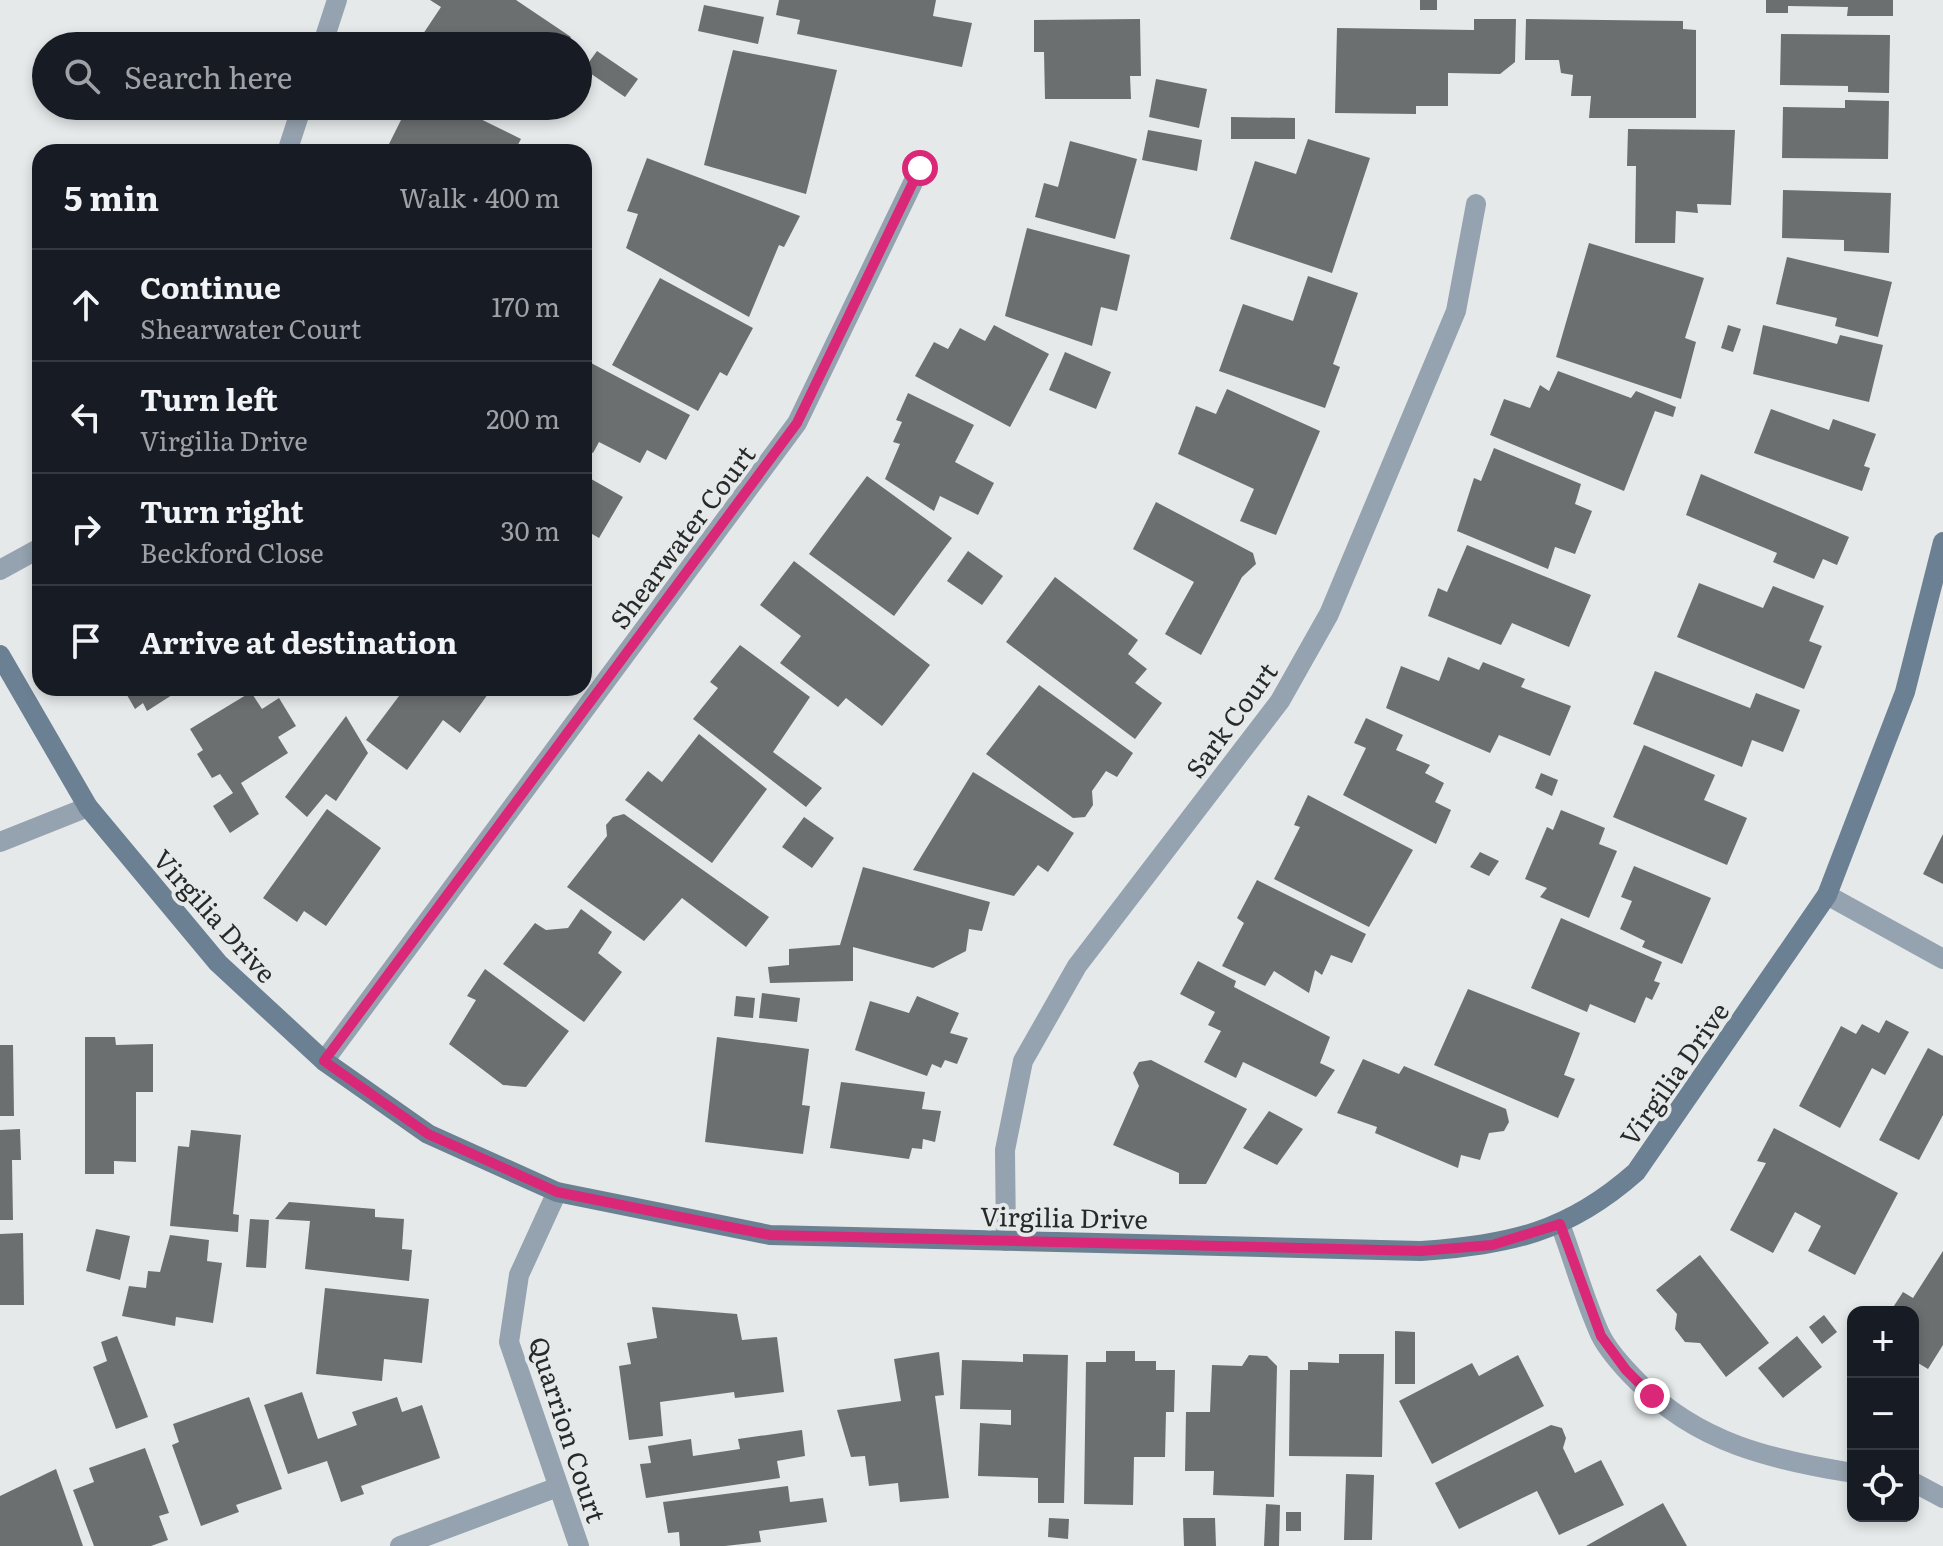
<!DOCTYPE html>
<html lang="en">
<head>
<meta charset="utf-8">
<style>
	:root { --surface:#171b24; --page:#20242c; --text:#f1f3f6; --muted:#9ea1a6; --line:#363941 }
	body { margin:0; font-family:Literata,serif; background:var(--page); color:var(--text) }
	.controls { position:absolute; right:24px; bottom:24px; display:grid; overflow:hidden; border-radius:16px; box-shadow:0 4px 12px #0003 }
	.controls button { width:72px; height:72px; display:grid; place-items:center; padding:0; border:0; border-bottom:2px solid var(--line); background:var(--surface); color:var(--text); font:40px sans-serif }
	.stop { position:absolute; width:24px; height:24px; margin:-18px; border:6px solid #db2777; border-radius:50%; background:#fff }
	.stop.end { background:#db2777; border-color:#fff; box-shadow:0 2px 8px #0008 }
	.list { margin:0; padding:0; list-style:none }
	h2 { display:flex; justify-content:space-between; align-items:center; height:104px; margin:0; padding:0 32px; font-size:34px }
	h2 small { font-size:26px; font-weight:400; color:var(--muted) }
	.list li { display:grid; grid-template-columns:52px 1fr auto; gap:24px; align-items:center; box-sizing:border-box; height:112px; padding:0 32px; border-top:2px solid var(--line) }
	.list b { display:block; font-size:30px; white-space:nowrap }
	.list p { margin:0; font-size:26px; white-space:nowrap; color:var(--muted) }
	.list em { font-size:26px; font-style:normal; color:var(--muted) }
	.icon { flex:none; width:44px; height:44px; fill:none; stroke:currentColor; stroke-width:2; stroke-linecap:round; stroke-linejoin:round }
	.map { position:relative; flex:none; width:1943px; height:1546px; overflow:hidden }
	.search { position:absolute; background:var(--surface); box-shadow:0 4px 12px #0003; left:32px; top:32px; width:560px; height:88px; display:flex; align-items:center; gap:20px; box-sizing:border-box; padding:0 28px; border-radius:44px; color:var(--muted); font-size:30px }
	.panel { position:absolute; background:var(--surface); box-shadow:0 4px 12px #0003; left:32px; top:144px; width:560px; height:552px; border-radius:24px }
	.map>svg:first-child { display:block }
</style>
</head>
<body>
<div class="map">
<svg width="1943" height="1546" viewBox="0 0 1943 1546">
	<rect width="100%" height="100%" fill="#e5e9ea"/>
	<g fill="#6b6f6f">
		<path d="M430,0H516L571,37L565,46H415L441,7Z"/>
		<path d="M779,0H936L933,16L972,23L962,67L797,34L800,20L776,15Z"/>
		<rect x="1420" y="0" width="17" height="10"/>
		<path d="M1766,0H1893V16H1847L1848,7L1788,6V13H1766Z"/>
		<path d="M704,5L764,17L758,44L698,31Z"/>
		<path d="M1140,19L1141,76H1130L1131,99H1045L1044,52H1034V20Z"/>
		<path d="M1474,19H1516L1515,62L1500,74L1448,73V106H1416V114L1335,113L1337,28L1474,30Z"/>
		<path d="M1526,19L1683,21V29L1696,30V118H1589L1591,96H1571L1573,75L1561,73L1559,60H1525Z"/>
		<path d="M1781,34L1890,35L1889,93L1848,92V86L1780,85Z"/>
		<path d="M733,50L837,70L806,194L704,165Z"/>
		<path d="M597,51L638,79L625,97L584,69Z"/>
		<path d="M1156,79L1207,89L1199,128L1149,117Z"/>
		<path d="M1845,100L1889,101L1888,159L1782,158L1783,107L1845,108Z"/>
		<path d="M408,106H454L521,139L514,152H385Z"/>
		<path d="M1231,117L1295,118V139H1231Z"/>
		<path d="M1628,129L1735,130L1731,205L1697,204L1698,213L1676,211L1675,243H1635L1636,166H1627Z"/>
		<path d="M1148,130L1202,140L1197,171L1142,160Z"/>
		<path d="M1308,139L1370,158L1332,273L1230,239L1255,161L1296,174Z"/>
		<path d="M1070,141L1137,159L1115,239L1035,217L1044,183L1058,187Z"/>
		<path d="M647,158L800,216L784,247L779,245L749,317L626,248L638,214L627,211Z"/>
		<path d="M1783,190L1891,193L1889,253L1844,251V240L1782,238Z"/>
		<path d="M1027,228L1130,255L1117,311L1101,307L1092,346L1005,316Z"/>
		<path d="M1589,243L1704,278L1685,338L1696,342L1681,399L1556,357Z"/>
		<path d="M1787,257L1892,282L1878,337L1835,326L1837,318L1776,304Z"/>
		<path d="M1308,276L1358,293L1333,364L1340,367L1325,408L1219,371L1243,304L1293,321Z"/>
		<path d="M660,278L753,328L727,376L720,372L698,411L612,365Z"/>
		<path d="M994,325L1049,354L1010,427L915,376L934,342L948,349L960,328L985,341Z"/>
		<path d="M1728,325L1741,329L1733,352L1721,348Z"/>
		<path d="M1763,325L1837,344L1840,335L1883,345L1869,402L1753,374Z"/>
		<path d="M1065,352L1111,372L1096,409L1049,390Z"/>
		<path d="M591,363L690,415L666,460L647,450L640,463L599,442L593,453L584,448V376Z"/>
		<path d="M1558,371L1631,398L1636,391L1676,407L1673,417L1655,411L1624,491L1490,435L1504,399L1530,408L1540,385L1549,391Z"/>
		<path d="M1227,389L1320,431L1276,535L1240,521L1254,489L1178,454L1196,406L1216,414Z"/>
		<path d="M908,393L974,425L955,462L994,483L978,515L940,496L934,511L885,479L900,444L893,442L902,422L896,420Z"/>
		<path d="M1771,409L1829,430L1833,419L1876,434L1864,466L1870,468L1862,491L1754,453Z"/>
		<path d="M1494,448L1581,484L1575,504L1592,511L1575,554L1555,547L1548,569L1457,531L1474,478L1481,481Z"/>
		<path d="M1701,474L1849,537L1837,565L1823,559L1814,579L1773,562L1777,553L1686,515Z"/>
		<path d="M584,475L623,497L599,538L587,531L584,536Z"/>
		<path d="M867,476L952,538L894,616L809,554Z"/>
		<path d="M1156,502L1253,553L1256,564L1242,577L1201,655L1165,634L1194,582L1133,549Z"/>
		<path d="M1467,545L1591,595L1569,647L1512,623L1501,645L1428,616L1438,588L1447,592Z"/>
		<path d="M968,551L1003,576L982,605L947,581Z"/>
		<path d="M794,561L930,665L882,726L846,698L838,707L780,663L801,636L760,605Z"/>
		<path d="M1055,577L1138,640L1128,654L1147,669L1135,683L1162,703L1135,739L1006,642Z"/>
		<path d="M1699,583L1763,608L1773,586L1824,606L1809,641L1822,646L1804,689L1677,637Z"/>
		<path d="M740,645L810,697L773,752L822,788L806,807L693,719L718,688L710,682Z"/>
		<path d="M1448,657L1479,670L1483,662L1525,679L1521,687L1571,706L1550,756L1499,735L1490,753L1386,708L1401,666L1439,681Z"/>
		<path d="M1655,671L1750,708L1756,693L1800,710L1783,752L1752,740L1742,767L1633,724Z"/>
		<path d="M1039,685L1133,753L1117,777L1106,771L1092,791L1093,805L1085,817L1073,818L986,754Z"/>
		<path d="M123,688H183L147,711L143,703L135,709Z"/>
		<path d="M388,688H479L488,694L460,733L443,720L407,770L366,740L399,696Z"/>
		<path d="M251,692L262,709L279,698L296,726L278,737L288,753L241,783L259,814L230,833L213,806L233,793L220,774L212,778L197,754L203,750L190,729Z"/>
		<path d="M346,716L368,753L336,801L326,794L307,817L285,797Z"/>
		<path d="M1366,718L1403,735L1396,750L1430,765L1425,773L1444,783L1435,802L1451,810L1436,844L1343,795L1366,748L1354,743Z"/>
		<path d="M699,734L767,789L712,863L625,800L648,771L662,782Z"/>
		<path d="M1644,745L1715,775L1704,800L1747,818L1727,865L1613,817Z"/>
		<path d="M973,772L1074,833L1048,872L1038,865L1014,896L913,870Z"/>
		<path d="M1541,773L1558,780L1552,796L1535,788Z"/>
		<path d="M1308,795L1413,850L1369,927L1274,879L1300,827L1294,825Z"/>
		<path d="M327,809L381,848L326,926L304,911L297,922L263,898Z"/>
		<path d="M1561,810L1605,828L1599,844L1617,851L1589,918L1540,897L1547,888L1525,879L1547,827L1553,830Z"/>
		<path d="M624,814L769,917L746,947L682,898L644,941L567,887L607,836L606,825L613,817Z"/>
		<path d="M804,817L834,838L812,868L782,847Z"/>
		<path d="M1943,834V884L1923,874Z"/>
		<path d="M1480,852L1499,861L1489,876L1470,867Z"/>
		<path d="M1634,866L1711,898L1682,964L1642,947L1645,941L1620,929L1632,901L1621,897Z"/>
		<path d="M863,867L990,902L982,931L969,929L966,951L933,968L853,947V981L770,983L768,967L789,965V949L840,945Z"/>
		<path d="M1257,880L1366,934L1352,963L1331,955L1322,975L1315,970L1309,993L1274,971L1265,986L1222,966L1244,923L1237,918Z"/>
		<path d="M581,909L612,932L598,953L622,972L584,1022L503,964L535,923L546,930L568,928Z"/>
		<path d="M1561,918L1662,962L1654,981L1660,983L1652,1000L1646,997L1635,1023L1590,1004L1587,1012L1531,988Z"/>
		<path d="M1198,961L1236,981L1234,987L1330,1037L1320,1063L1335,1070L1316,1097L1243,1062L1236,1078L1204,1062L1221,1031L1208,1025L1215,1012L1180,994Z"/>
		<path d="M485,969L569,1031L526,1087L503,1085L449,1044L476,1000L467,996Z"/>
		<path d="M1468,989L1580,1033L1564,1075L1575,1079L1558,1118L1434,1065Z"/>
		<path d="M762,993L800,998L797,1022L759,1018Z"/>
		<path d="M736,996L755,998L753,1018L734,1016Z"/>
		<path d="M917,996L959,1013L950,1033L968,1038L957,1064L945,1060L941,1068L932,1064L927,1076L855,1050L870,1001L909,1013Z"/>
		<path d="M1886,1020L1909,1032L1885,1075L1872,1068L1840,1128L1799,1106L1841,1026L1856,1034L1862,1024L1879,1033Z"/>
		<path d="M85,1037H115L116,1045L153,1044V1092H136V1162L114,1161V1174H85Z"/>
		<path d="M717,1037L809,1049L802,1105L810,1106L803,1154L705,1142Z"/>
		<path d="M0,1045H13L14,1116H0Z"/>
		<path d="M1928,1048L1943,1056V1115L1919,1160L1879,1140Z"/>
		<path d="M1363,1059L1399,1074L1404,1066L1506,1109L1509,1122L1504,1131L1489,1133L1480,1160L1461,1155L1458,1168L1375,1133L1377,1127L1337,1113Z"/>
		<path d="M1151,1060L1247,1109L1206,1184H1179V1173L1113,1145L1139,1086L1133,1073L1139,1062Z"/>
		<path d="M841,1082L925,1092L922,1109L941,1111L935,1142L923,1139L922,1149L912,1148L909,1159L830,1148Z"/>
		<path d="M1269,1111L1303,1129L1277,1165L1243,1148Z"/>
		<path d="M1774,1128L1898,1193L1855,1275L1808,1251L1821,1226L1795,1212L1773,1253L1730,1230L1766,1163L1757,1161Z"/>
		<path d="M20,1129L21,1160H12L13,1220H0V1130Z"/>
		<path d="M191,1130L241,1135L233,1214L239,1215L238,1232L170,1226L178,1146L189,1147Z"/>
		<path d="M289,1202L375,1209V1217L404,1219L402,1249L412,1250L409,1281L305,1269L310,1221L275,1219Z"/>
		<path d="M250,1219L269,1220L266,1268L246,1267Z"/>
		<path d="M96,1229L130,1236L120,1280L86,1271Z"/>
		<path d="M23,1233L24,1305H0V1234Z"/>
		<path d="M170,1235L209,1240L207,1261L222,1263L213,1323L176,1317L175,1326L122,1316L129,1286L146,1288L148,1271L160,1272Z"/>
		<path d="M1943,1251V1345L1928,1369L1913,1360V1312H1890L1903,1292L1913,1298Z"/>
		<path d="M1700,1255L1769,1343L1726,1377L1700,1343L1685,1342L1675,1329L1677,1314L1656,1290Z"/>
		<path d="M325,1288L429,1299L422,1363L384,1359L382,1381L316,1374Z"/>
		<path d="M652,1307L737,1314L742,1340L777,1337L784,1392L735,1398L734,1392L660,1402L663,1436L629,1440L619,1366L631,1364L627,1343L657,1338Z"/>
		<path d="M1824,1315L1837,1332L1822,1344L1809,1327Z"/>
		<path d="M1395,1331L1415,1332V1384H1395Z"/>
		<path d="M117,1336L148,1417L116,1429L93,1367L107,1361L101,1342Z"/>
		<path d="M1797,1336L1822,1367L1783,1398L1758,1368Z"/>
		<path d="M1106,1351H1135V1361H1156V1370H1175L1174,1412H1166L1165,1457H1134L1133,1505L1084,1504L1086,1362H1106Z"/>
		<path d="M939,1352L944,1395L935,1396L949,1498L900,1502L898,1483L869,1486L865,1456L851,1457L837,1410L901,1401L894,1359Z"/>
		<path d="M1023,1354L1068,1355L1064,1503H1038V1478L978,1476L980,1423L1011,1425V1410L960,1409L962,1360L1023,1362Z"/>
		<path d="M1339,1354H1384L1382,1457L1289,1456L1290,1370H1308V1362L1339,1363Z"/>
		<path d="M1249,1355L1267,1356L1277,1366L1274,1497L1213,1495L1214,1471H1185L1186,1412H1210L1212,1365L1242,1366Z"/>
		<path d="M1518,1355L1544,1406L1432,1464L1399,1401L1472,1363L1479,1376Z"/>
		<path d="M302,1392L318,1439L357,1425L352,1412L397,1397L402,1412L422,1405L440,1458L361,1486L364,1494L341,1502L327,1461L288,1474L264,1405Z"/>
		<path d="M249,1397L282,1489L236,1505L239,1512L201,1526L172,1445L179,1442L173,1424Z"/>
		<path d="M1551,1425L1562,1428L1566,1438L1563,1448L1575,1473L1601,1460L1624,1505L1559,1535L1537,1491L1459,1529L1435,1483Z"/>
		<path d="M802,1430L805,1456L777,1461L780,1478L646,1498L640,1464L651,1463L648,1446L691,1439L693,1456L740,1449L738,1439Z"/>
		<path d="M145,1448L169,1513L159,1516L168,1540L151,1546H94L73,1490L94,1482L89,1468Z"/>
		<path d="M56,1469L83,1546H0V1496Z"/>
		<path d="M1346,1474L1374,1475L1372,1540H1344Z"/>
		<path d="M788,1486L790,1502L823,1498L827,1522L759,1531L761,1542L725,1546H680L679,1532L668,1533L663,1502Z"/>
		<path d="M1663,1503L1687,1546H1586Z"/>
		<path d="M1266,1504L1280,1505L1279,1546H1264Z"/>
		<rect x="1286" y="1512" width="15" height="19"/>
		<path d="M1049,1518L1069,1519L1068,1539L1048,1537Z"/>
		<path d="M1183,1518H1215L1216,1546H1184Z"/>
	</g>
	<g fill="none" stroke-linecap="round" stroke-linejoin="round">
		<g stroke="#95a2af" stroke-width="20">
			<path d="M322,46L337,0"/>
			<path d="M287,152L302,106"/>
			<path d="M0,570L40,548"/>
			<path d="M0,842L88,807"/>
			<path d="M1827,895L1943,959"/>
			<path d="M324,1061L797,423L920,168"/>
			<path d="M557,1192L519,1275L509,1342L579,1546"/>
			<path d="M1560,1224C1574,1261 1584,1299 1600,1334C1608,1351 1624,1368 1638,1382C1698,1443 1772,1460 1853,1473"/>
			<path d="M1006,1241L1005,1150L1023,1061L1077,966L1280,701L1329,614L1456,311L1476,204"/>
			<path d="M1913,1482L1943,1498"/>
			<path d="M400,1546L558,1487"/>
		</g>
		<path stroke="#6c8093" stroke-width="20" d="M0,655L88,807L218,963L324,1061L428,1134L557,1192L770,1235L1421,1251C1511,1244 1567,1233 1636,1172L1827,895L1905,692L1943,542"/>
	</g>
	<g fill="none" stroke-linecap="round" stroke-linejoin="round">
		<path stroke="#db2777" stroke-width="10" d="M920,168L797,423L324,1061L428,1134L557,1192L770,1235L1421,1251L1492,1245L1560,1224L1601,1336L1626,1370L1652,1396"/>
	</g>
	<g text-anchor="middle" dominant-baseline="central" stroke-width="8" stroke-linejoin="round" paint-order="stroke">
		<g font-size="26" fill="#282a2a" stroke="#e5e9ea">
			<text transform="translate(681 536) rotate(-53)">Shearwater Court</text>
			<text transform="translate(1230 719) rotate(-54)">Sark Court</text>
			<text transform="translate(216 915) rotate(48)">Virgilia Drive</text>
			<text transform="translate(1673 1073) rotate(-55)">Virgilia Drive</text>
			<text transform="translate(1064 1216) rotate(1)">Virgilia Drive</text>
			<text transform="translate(569 1429) rotate(72)">Quarrion Court</text>
		</g>
	</g>
</svg>
<div class="controls">
<button>+</button>
<button>−</button>
<button><svg class="icon" aria-label="locate" viewBox="0 0 24 24"><circle cx="12" cy="12" r="6"/><path d="M12 2v4M12 18v4M2 12h4M18 12h4"/></svg></button>
</div>
<div class="stop" style="left:920px;top:168px"></div>
<div class="stop end" style="left:1652px;top:1396px"></div>
<div class="search"><svg class="icon" aria-label="search" viewBox="0 0 24 24"><circle cx="10" cy="10" r="6"/><path d="M15 15l6 6"/></svg>Search here</div>
<section class="panel">
<h2>5 min<small>Walk · 400 m</small></h2>
<ul class="list">
<li><svg class="icon" aria-label="ahead" viewBox="0 0 24 24"><path d="M12 20V5M6 11l6-6 6 6"/></svg><div><b>Continue</b><p>Shearwater Court</p></div><em>170 m</em></li>
<li><svg class="icon" aria-label="left" viewBox="0 0 24 24"><path d="M17 20v-9H6M10 6l-5 5 5 5"/></svg><div><b>Turn left</b><p>Virgilia Drive</p></div><em>200 m</em></li>
<li><svg class="icon" aria-label="right" viewBox="0 0 24 24"><path d="M7 20v-9h11M14 6l5 5-5 5"/></svg><div><b>Turn right</b><p>Beckford Close</p></div><em>30 m</em></li>
<li><svg class="icon" aria-label="arrive" viewBox="0 0 24 24"><path d="M6 21V4h12l-3 4 3 4H6"/></svg><div><b>Arrive at destination</b></div></li>
</ul>
</section>
</div>
</body>
</html>
